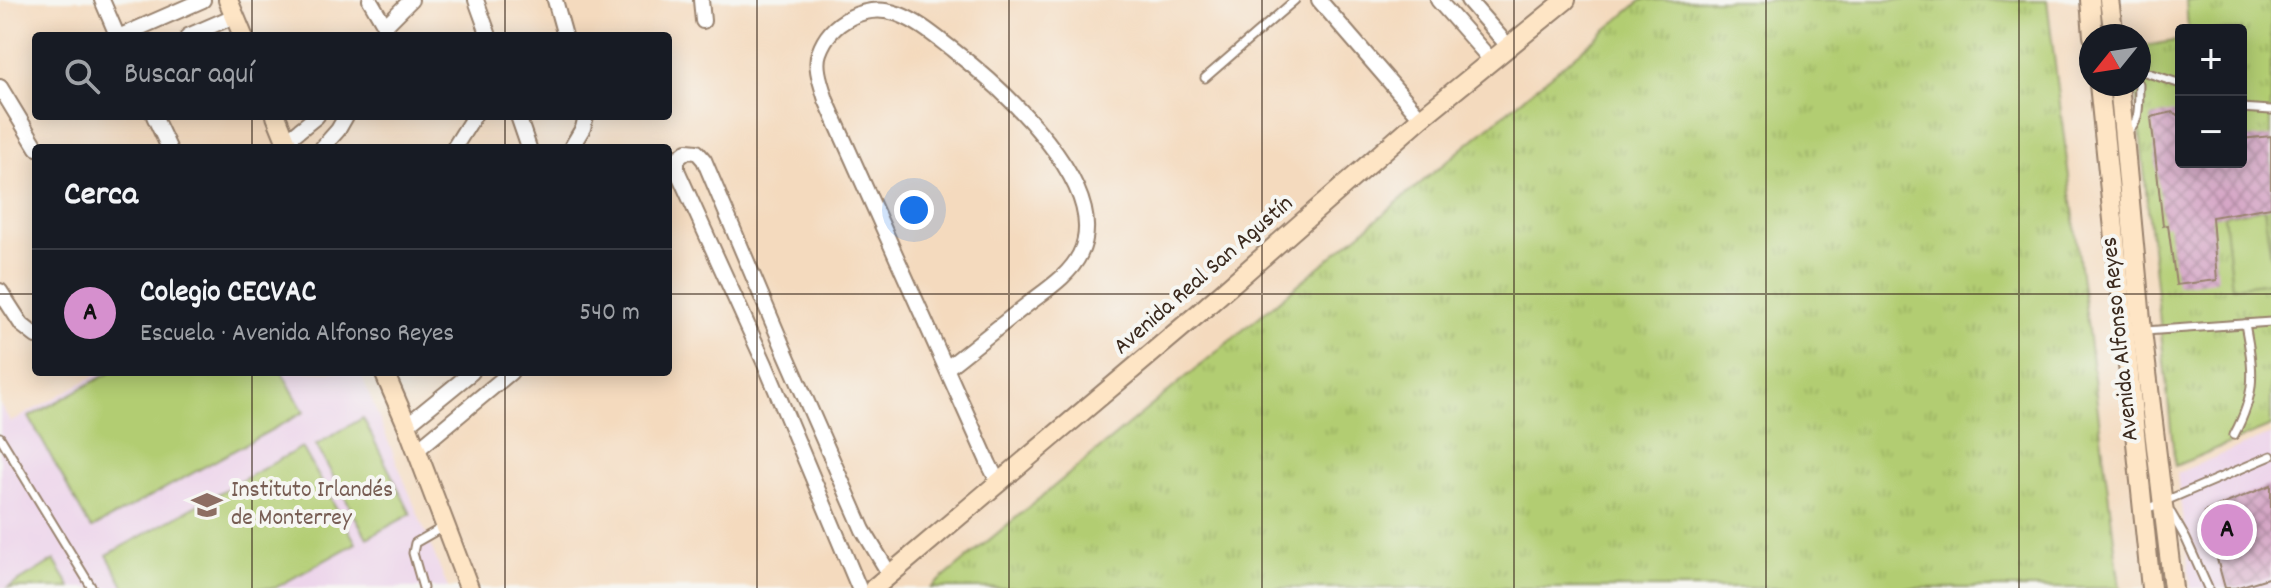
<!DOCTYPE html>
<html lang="es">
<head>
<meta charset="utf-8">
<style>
	:root { --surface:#171b24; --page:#242831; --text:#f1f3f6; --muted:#9ea1a6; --line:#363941; --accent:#d690ce }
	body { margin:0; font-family:Dekko,sans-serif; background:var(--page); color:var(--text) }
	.controls { position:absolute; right:24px; top:24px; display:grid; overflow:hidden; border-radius:8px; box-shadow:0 4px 20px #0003 }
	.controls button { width:72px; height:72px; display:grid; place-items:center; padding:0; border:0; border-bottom:2px solid var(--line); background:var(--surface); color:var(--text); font:40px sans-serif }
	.compass { position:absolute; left:2079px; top:24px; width:72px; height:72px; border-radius:50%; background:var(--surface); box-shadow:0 4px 20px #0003; rotate:240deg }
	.you { position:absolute; left:914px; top:210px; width:28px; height:28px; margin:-20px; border:6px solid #fff; border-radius:50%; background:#1a73e8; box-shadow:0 0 0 12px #1a73e833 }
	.badge { display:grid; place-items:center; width:52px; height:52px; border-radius:50%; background:var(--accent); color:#111; font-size:26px; font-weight:700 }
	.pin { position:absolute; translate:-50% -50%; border:4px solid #fff; box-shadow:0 2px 8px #0006 }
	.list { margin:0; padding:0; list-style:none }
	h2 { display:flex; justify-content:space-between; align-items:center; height:104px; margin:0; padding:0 32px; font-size:34px }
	h2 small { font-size:26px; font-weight:400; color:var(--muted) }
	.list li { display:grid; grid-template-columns:52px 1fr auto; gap:24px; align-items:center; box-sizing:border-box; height:128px; padding:0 32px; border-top:2px solid var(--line) }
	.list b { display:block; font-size:30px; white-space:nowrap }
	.list p { margin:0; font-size:26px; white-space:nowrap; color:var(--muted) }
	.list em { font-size:26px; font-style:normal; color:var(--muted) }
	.icon { flex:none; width:44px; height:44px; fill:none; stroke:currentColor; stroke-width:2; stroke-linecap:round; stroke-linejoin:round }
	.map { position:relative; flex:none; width:2271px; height:588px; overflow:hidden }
	.search { position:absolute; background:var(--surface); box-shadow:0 4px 20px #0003; left:32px; top:32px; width:640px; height:88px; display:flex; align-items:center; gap:20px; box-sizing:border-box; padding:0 28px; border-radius:8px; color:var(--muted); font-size:30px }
	.panel { position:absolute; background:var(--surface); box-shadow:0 4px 20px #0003; left:32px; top:144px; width:640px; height:232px; border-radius:8px }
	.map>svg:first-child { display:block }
</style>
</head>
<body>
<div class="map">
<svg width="2271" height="588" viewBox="0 0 2271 588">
	<defs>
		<pattern id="grass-tufts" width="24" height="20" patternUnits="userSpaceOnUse" patternTransform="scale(2)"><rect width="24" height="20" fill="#b2cd72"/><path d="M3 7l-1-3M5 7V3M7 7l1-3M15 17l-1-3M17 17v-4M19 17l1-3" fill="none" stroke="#9ab062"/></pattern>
		<pattern id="building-cross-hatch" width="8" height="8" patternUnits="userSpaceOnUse" patternTransform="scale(2)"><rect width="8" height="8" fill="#d3a1c3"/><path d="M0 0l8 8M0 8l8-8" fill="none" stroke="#ac839e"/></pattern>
	</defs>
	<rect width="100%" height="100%" fill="#f6f6f2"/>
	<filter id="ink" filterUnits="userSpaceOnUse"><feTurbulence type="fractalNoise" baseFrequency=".0125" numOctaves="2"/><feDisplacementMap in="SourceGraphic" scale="16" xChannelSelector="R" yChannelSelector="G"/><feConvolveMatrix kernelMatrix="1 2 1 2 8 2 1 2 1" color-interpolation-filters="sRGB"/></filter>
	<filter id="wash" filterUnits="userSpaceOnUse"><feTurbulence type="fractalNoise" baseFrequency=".006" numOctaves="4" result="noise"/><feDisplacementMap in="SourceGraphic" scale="32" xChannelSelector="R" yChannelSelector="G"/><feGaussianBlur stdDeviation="1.8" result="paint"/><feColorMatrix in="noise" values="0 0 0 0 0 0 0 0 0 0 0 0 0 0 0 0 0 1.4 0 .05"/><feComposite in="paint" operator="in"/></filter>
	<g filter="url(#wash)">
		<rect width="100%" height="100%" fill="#f4dabe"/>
		<g fill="#ecd1ea">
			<path d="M102,372H360L448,588H0V405L11,422Z"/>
			<path d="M2271,434V588H2191L2177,473Z"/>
		</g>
		<g fill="url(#grass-tufts)" stroke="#767c48" stroke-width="2">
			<path d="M1642,0H2047L2120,588H931Z"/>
			<path d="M2186,0H2271V426L2175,466L2135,84H2139V47L2181,40V162H2241V30H2188Z"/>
		</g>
		<g fill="#b2cd72" stroke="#767c48" stroke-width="2">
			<path d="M2264,208L2271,257V282L2232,287L2224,215Z"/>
			<path d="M111,372H282L304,412L91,529L29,417Z"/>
			<path d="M363,418L411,514L367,538L316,445Z"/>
			<path d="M302,447L356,543L275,588H125L107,555Z"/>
			<path d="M54,560L71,588H8Z"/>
		</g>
		<g id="blocks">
			<g fill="url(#building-cross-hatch)">
				<path d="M2173,112L2181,117V162H2241V139L2271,136V207L2212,217L2217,280L2176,285L2168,225L2163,226L2151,117Z"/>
				<path d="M2271,485V577L2235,588H2225L2204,512Z"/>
			</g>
		</g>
	</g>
	<g filter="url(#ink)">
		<use href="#blocks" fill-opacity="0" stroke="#98826e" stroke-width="2"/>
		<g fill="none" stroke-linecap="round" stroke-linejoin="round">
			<g stroke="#98826e" stroke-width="11">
				<g id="lane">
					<path d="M2139,72V70L2181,84"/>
					<path d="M1205,78L1295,0"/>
					<path d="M2241,108L2271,110"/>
					<path d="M2126,132C2142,124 2138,100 2139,84"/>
					<path d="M2145,331L2271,322"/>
					<path d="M2234,435C2257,392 2254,371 2245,324"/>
					<path d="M0,437L92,588"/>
					<path d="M2144,510L2271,456"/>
					<path d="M2171,513L2186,539L2208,588"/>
					<path d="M423,588L413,553L415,543L443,527"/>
				</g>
			</g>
			<g stroke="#98826e" stroke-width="18">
				<g id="street">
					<path d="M102,0L117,35H123L203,0"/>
					<path d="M370,0L385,26"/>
					<path d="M476,0L489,36"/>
					<path d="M555,0L565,36"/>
					<path d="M701,0L703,21"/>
					<path d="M1319,0L1421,118"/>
					<path d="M1438,0L1491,60"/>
					<path d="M1468,0L1508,46"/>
					<path d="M188,36L234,16"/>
					<path d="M380,36L385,26L411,0"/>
					<path d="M0,87L37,148"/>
					<path d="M154,116L169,148"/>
					<path d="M518,116L529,148"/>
					<path d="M286,141L317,116"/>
					<path d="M322,148L338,130L346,116"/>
					<path d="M454,148L474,116"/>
					<path d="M571,148L583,128L586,116"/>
					<path d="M0,291L22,325L36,336"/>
					<path d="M947,368C974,347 1001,325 1028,304C1046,290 1070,275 1080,254C1113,187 1001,87 953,50C936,37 919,22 898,14C866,3 830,21 819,53C814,67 822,86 826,100L989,464L999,484"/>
					<path d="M407,425L472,372"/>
					<path d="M417,450L511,372"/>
					<path d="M859,588L765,364L677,170V159L687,151L697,152L704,160L786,354L863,530L890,575"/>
				</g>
			</g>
			<g stroke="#98826e" stroke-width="22">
				<g id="secondary">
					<path d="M228,0L243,36"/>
					<path d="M2090,0L2093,36"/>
					<path d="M2109,0L2114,36"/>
					<path d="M2099,84L2151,588"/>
					<path d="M2119,84L2142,331L2173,588"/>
					<path d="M276,116L289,148"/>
					<path d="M384,372L407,425L469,588"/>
					<path d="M874,588L1199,313L1421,118L1566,0"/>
				</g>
			</g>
			<use href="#lane" stroke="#fff" stroke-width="7"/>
			<use href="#street" stroke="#fff" stroke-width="14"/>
			<use href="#secondary" stroke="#fee5c5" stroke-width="18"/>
		</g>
	</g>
	<path fill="none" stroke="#3b2a1e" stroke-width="2" stroke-opacity="0.55" d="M252,0V36M505,0V36M757,0V588M1009,0V588M1262,0V588M1514,0V588M1766,0V588M2019,0V588M252,116V148M505,116V148M0,294H36M668,294H2271M252,372V588M505,372V588"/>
	<defs>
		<g id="university-bare" transform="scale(2.4)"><path d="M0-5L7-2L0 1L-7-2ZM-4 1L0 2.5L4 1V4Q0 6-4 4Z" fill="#8d6e63" stroke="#f6f6f2" stroke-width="2.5" paint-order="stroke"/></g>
	</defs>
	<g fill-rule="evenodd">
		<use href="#university-bare" x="207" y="505"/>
	</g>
	<g text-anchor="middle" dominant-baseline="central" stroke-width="8" stroke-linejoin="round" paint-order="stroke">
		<g font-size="24" fill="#3b2a1e" stroke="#f6f6f2">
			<text transform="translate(1204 276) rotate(-41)">Avenida Real San Agustín</text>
			<text transform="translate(2121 339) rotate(-96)">Avenida Alfonso Reyes</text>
		</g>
		<g font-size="24" fill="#785e54" stroke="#f6f6f2" text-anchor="start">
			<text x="231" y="491">Instituto Irlandés<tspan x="231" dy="28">de Monterrey</tspan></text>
		</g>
	</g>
</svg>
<div class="controls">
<button>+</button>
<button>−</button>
</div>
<svg class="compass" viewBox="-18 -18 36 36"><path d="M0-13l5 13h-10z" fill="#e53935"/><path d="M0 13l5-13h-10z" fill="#9ea1a6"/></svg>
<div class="you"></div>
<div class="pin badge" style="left:2227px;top:530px">A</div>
<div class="search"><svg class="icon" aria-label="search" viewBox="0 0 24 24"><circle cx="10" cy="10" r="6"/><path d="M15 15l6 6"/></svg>Buscar aquí</div>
<section class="panel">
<h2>Cerca<small></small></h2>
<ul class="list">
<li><span class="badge">A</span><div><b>Colegio CECVAC</b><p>Escuela · Avenida Alfonso Reyes</p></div><em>540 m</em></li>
</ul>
</section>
</div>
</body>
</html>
